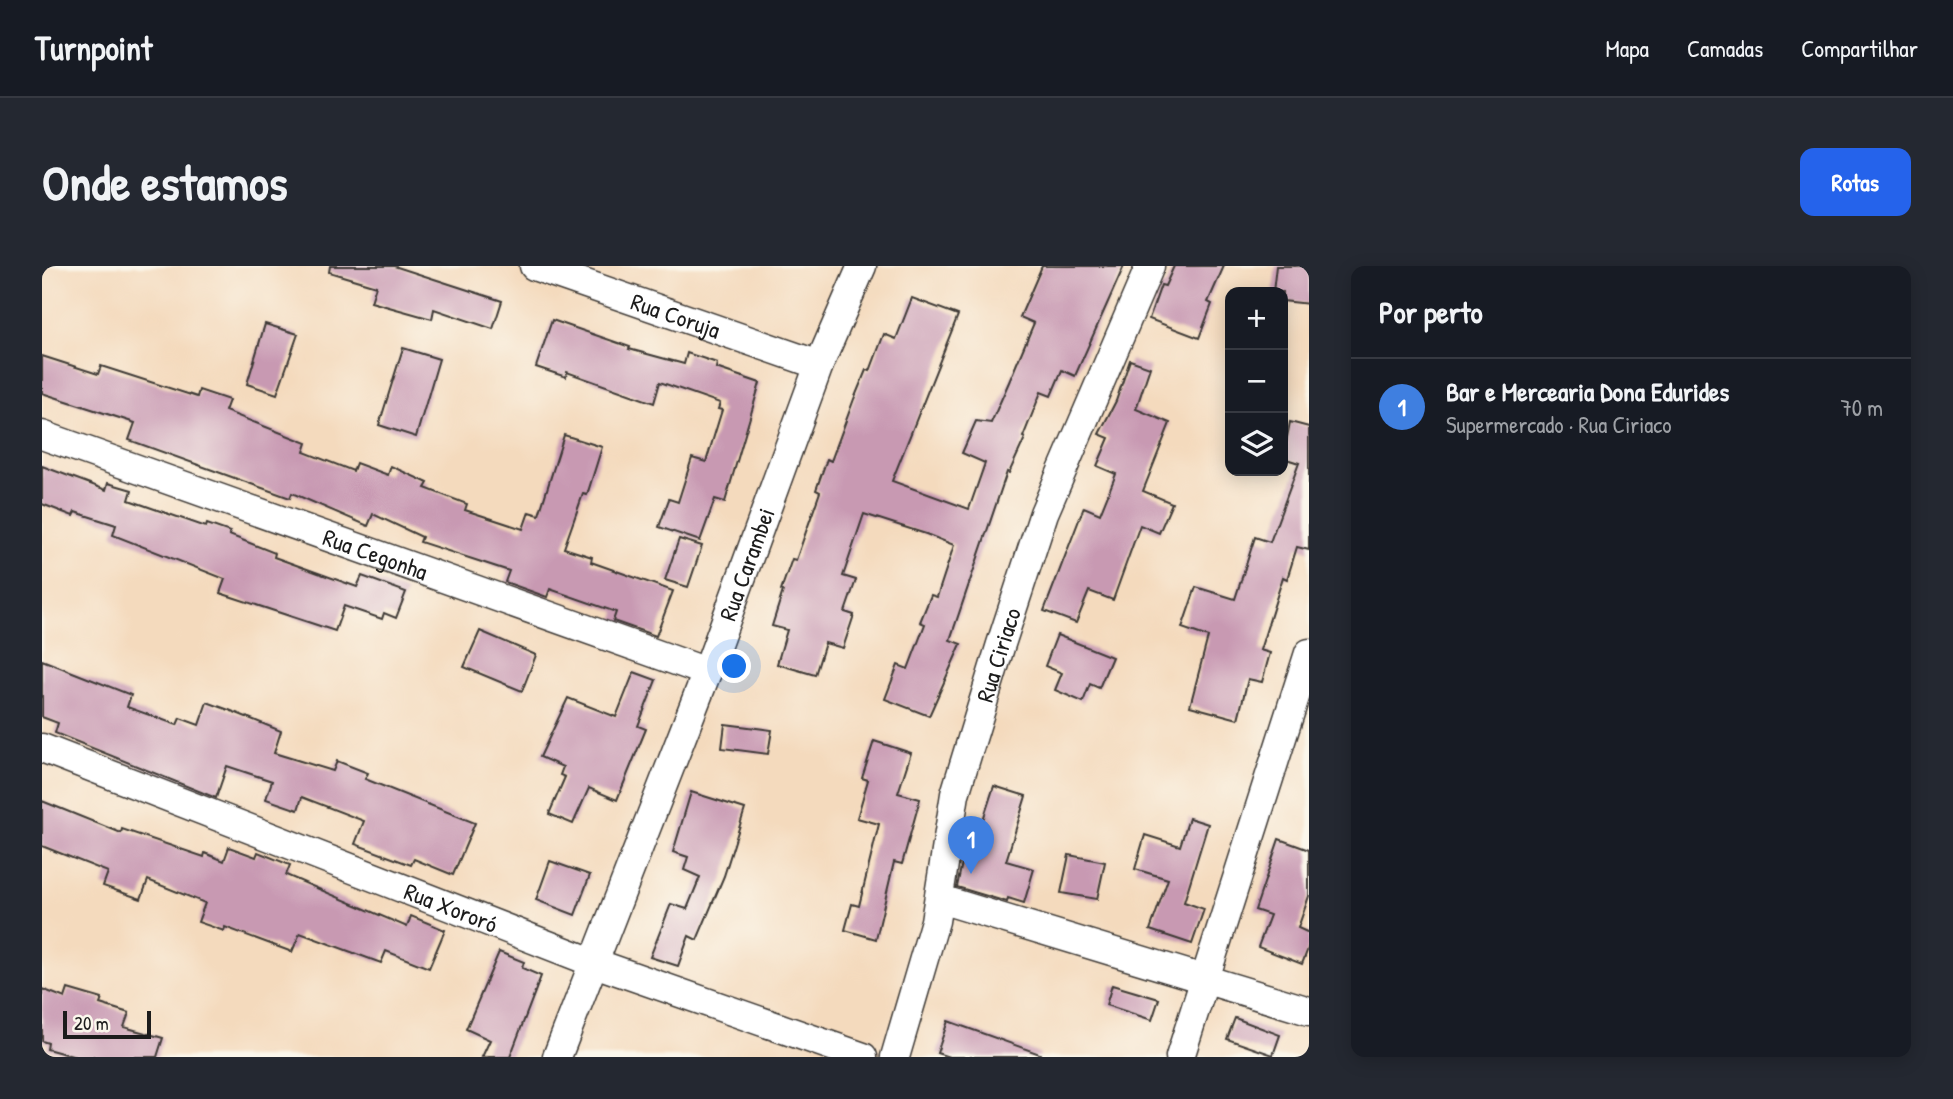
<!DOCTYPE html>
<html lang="pt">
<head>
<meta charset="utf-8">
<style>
	:root { --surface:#171b24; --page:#242831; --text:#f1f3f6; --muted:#9ea1a6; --line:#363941; --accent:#2563eb }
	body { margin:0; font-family:"Patrick Hand",sans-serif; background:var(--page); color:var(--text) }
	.controls { position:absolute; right:21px; top:21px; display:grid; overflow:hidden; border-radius:14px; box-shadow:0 4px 18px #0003 }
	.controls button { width:63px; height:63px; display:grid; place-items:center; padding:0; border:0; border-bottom:2px solid var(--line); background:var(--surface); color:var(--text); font:35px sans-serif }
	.scale { position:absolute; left:21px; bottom:18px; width:88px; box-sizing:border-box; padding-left:7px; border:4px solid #1c1c1c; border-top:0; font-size:19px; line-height:24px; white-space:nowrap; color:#1c1c1c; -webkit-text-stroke:5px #fbf7ec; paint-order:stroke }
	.you { position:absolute; left:693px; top:401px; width:24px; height:24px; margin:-18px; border:5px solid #fff; border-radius:50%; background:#1a73e8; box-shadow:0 0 0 10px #1a73e833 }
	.badge { display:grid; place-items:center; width:46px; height:46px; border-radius:50%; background:var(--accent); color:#fff; font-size:23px; font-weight:700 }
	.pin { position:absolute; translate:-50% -58px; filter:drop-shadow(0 2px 4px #0008) }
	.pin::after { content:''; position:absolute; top:37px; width:24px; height:21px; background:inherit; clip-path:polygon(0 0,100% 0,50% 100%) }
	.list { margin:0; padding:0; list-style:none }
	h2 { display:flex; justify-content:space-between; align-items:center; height:91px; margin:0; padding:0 28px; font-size:30px }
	h2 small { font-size:23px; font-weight:400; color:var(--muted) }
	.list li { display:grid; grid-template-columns:46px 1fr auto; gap:21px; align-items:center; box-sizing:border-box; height:98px; padding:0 28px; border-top:2px solid var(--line) }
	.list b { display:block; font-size:26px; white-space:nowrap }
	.list p { margin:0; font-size:23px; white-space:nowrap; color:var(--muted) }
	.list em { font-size:23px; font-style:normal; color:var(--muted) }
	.icon { flex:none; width:38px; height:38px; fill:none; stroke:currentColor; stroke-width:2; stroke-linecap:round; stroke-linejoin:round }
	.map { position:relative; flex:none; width:1267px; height:791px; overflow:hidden; border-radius:14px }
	header { display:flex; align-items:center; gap:42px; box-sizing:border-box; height:98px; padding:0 35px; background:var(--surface); border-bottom:2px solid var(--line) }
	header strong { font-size:33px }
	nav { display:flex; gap:38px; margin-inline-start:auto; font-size:24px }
	.intro { display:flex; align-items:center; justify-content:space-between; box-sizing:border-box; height:168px; padding:0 42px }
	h1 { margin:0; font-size:49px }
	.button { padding:18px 32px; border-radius:14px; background:var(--accent); color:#fff; font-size:24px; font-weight:700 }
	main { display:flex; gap:42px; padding:0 42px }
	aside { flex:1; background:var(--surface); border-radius:14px; box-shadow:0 4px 18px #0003 }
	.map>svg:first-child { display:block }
</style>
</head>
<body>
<header>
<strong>Turnpoint</strong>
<nav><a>Mapa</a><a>Camadas</a><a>Compartilhar</a></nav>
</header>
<div class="intro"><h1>Onde estamos</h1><a class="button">Rotas</a></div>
<main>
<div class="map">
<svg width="1267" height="791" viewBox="0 0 1267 791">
	<rect width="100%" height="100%" fill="#fbf7ec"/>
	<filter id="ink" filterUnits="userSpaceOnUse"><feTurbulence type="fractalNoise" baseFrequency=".0143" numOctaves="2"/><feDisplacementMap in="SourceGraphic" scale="14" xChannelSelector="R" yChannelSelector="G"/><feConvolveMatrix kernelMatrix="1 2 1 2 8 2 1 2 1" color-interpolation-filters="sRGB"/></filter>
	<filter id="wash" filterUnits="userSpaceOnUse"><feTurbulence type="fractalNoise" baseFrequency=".00686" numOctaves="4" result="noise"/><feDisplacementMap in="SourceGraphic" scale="28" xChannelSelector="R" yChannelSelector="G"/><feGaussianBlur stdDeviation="1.57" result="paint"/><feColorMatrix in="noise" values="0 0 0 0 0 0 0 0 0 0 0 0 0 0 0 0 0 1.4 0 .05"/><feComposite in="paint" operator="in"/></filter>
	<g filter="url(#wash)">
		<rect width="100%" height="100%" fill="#f4dabd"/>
		<g id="blocks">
			<g fill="#c899b2">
				<path d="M288,0H352L460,35L451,63L392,43L390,53L329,36L334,20L287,6Z"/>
				<path d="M1000,0H1082L1033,110L1020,104L1009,130L999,126L981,171L983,172L967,207L965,206L908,374L919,378L887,450L843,433L856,399L866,403L883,358L878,356L889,329L895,331L912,279L884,268L822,248L801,310L814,314L803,346L812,349L801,382L783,377L773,409L735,398L745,364L730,360L741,325L739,324L750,293L754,294L778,226L774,224L785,193L789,195L812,133L824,104L828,105L842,68L854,73L870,32L916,49L850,215L927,243L943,197L920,187L934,155L949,157L967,116L992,57L978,51Z"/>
				<path d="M1132,0H1182L1166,36L1170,38L1157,72L1107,53L1119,19L1123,20Z"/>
				<path d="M1234,0H1267V38L1241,35V26H1231Z"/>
				<path d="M510,54L588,81L587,83L642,98L645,87L675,97L674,102L718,117L683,236L673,233L658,275L617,261L627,233L636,236L650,192L664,196L680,144L676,143L678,137L618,116L612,137L525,106L524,111L494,101Z"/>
				<path d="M223,58L256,68L235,128L205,118Z"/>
				<path d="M361,82L397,93L374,171L337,159Z"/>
				<path d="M0,90L56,108L59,100L155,131L157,124L187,134L183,145L265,177L262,186L311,205L314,197L346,209L349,200L386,217L383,222L425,238L423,244L481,263L487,246L497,249L522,169L560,181L545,229L541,228L522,282L550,291L549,296L631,325L614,370L571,355L574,346L508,323L505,331L463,316L467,305L378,276L380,271L331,248L326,260L250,227L248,232L87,174L93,157L0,127Z"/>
				<path d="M1088,94L1108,101L1094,143L1128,157L1101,225L1130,237L1117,267L1098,259L1071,334L1047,325L1034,357L1002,345L1042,241L1058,248L1074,208L1055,200L1067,172L1057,168L1074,135Z"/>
				<path d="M1248,156L1267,161V284L1255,281L1245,313L1241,311L1218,384L1228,387L1220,416L1206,413L1196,453L1148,440L1166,371L1140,362L1154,321L1193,333L1213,271L1228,276L1257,197L1241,192Z"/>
				<path d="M0,200L64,224L66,217L90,224L87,234L164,261L165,258L188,266L187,269L233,287L232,291L315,321L320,310L364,326L354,352L342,347L340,353L302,340L293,365L178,327L183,313L71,269L74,259L33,246L31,250L0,238Z"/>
				<path d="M637,273L660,280L646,321L623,314Z"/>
				<path d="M438,365L494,389L480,425L422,401Z"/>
				<path d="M1015,369L1070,391L1057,422L1048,418L1041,436L1013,424L1020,407L1003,400Z"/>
				<path d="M0,394L89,429L85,441L135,459L138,452L157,459L165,436L187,444L239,465L232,487L291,505L295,495L326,507L323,513L433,557L411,609L372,593L369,599L313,578L322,555L260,531L256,544L224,533L230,515L185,500L174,532L13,467L16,457L0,451Z"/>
				<path d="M592,406L614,414L596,460L604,463L575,534L547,522L531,558L507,548L523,511L518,509L521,501L498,491L526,432L574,451Z"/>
				<path d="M683,458L730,464L726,488L680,482Z"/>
				<path d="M832,475L869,487L856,527L878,533L860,598L852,596L834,673L803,664L810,638L817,640L837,558L815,552L826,514L820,512Z"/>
				<path d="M952,520L984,530L964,595L992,603L982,637L966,632L965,636L915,621L923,582L931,585Z"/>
				<path d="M649,526L703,543L682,610L655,674L647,670L636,700L608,691L629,638L645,643L658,611L642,604L646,591L631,586Z"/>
				<path d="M0,535L79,567L80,563L162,591L163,587L182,595L187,581L214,591L216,586L248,599L244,609L365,661L369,650L403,664L387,702L344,685L339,697L258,667L250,686L183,661L182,665L156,656L163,637L106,614L99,633L61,620L66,606L0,580Z"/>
				<path d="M1147,552L1166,558L1142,636L1162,643L1150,678L1108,664L1126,613L1093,603L1103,569L1138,580Z"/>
				<path d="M1237,573L1267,584V630L1256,662L1267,667V680L1260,698L1216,681L1228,649L1213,644Z"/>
				<path d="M1027,589L1063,596L1055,633L1019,627Z"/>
				<path d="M508,595L548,609L533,649L494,634Z"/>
				<path d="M457,686L482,696L480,702L499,710L468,791H440L448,774L424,763Z"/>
				<path d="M1070,719L1117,733L1110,754L1064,739Z"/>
				<path d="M0,723L23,732L26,723L60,733L58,738L87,747L82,761L121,772L115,791H34L5,783L6,777L0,775Z"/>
				<path d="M1193,752L1238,769L1231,789L1185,773Z"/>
				<path d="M906,755L998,788L997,791H907L895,787Z"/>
			</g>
		</g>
	</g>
	<g filter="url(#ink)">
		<use href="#blocks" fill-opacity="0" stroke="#3c3834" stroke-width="2"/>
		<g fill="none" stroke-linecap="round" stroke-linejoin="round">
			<g stroke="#3c3834" stroke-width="31">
				<g id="minor">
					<path id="s1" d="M492,0L777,99"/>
					<path id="s2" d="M0,169L665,406"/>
					<path id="s3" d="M0,482L550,696L821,791"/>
					<path d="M898,633L1267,745"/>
					<path id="s4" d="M515,791L665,406L777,99L820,0"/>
					<path id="s5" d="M853,791L893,655L913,528L959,378L1002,247L1108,0"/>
					<path d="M1138,791L1267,387"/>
				</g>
			</g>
			<use href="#minor" stroke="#fff" stroke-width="28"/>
		</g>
	</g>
	<g text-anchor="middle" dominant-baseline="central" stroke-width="5" stroke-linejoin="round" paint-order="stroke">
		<g font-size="24" fill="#1c1c1c" stroke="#fbf7ec">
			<text stroke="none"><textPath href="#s1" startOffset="150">Rua Coruja</textPath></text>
			<text stroke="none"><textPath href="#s2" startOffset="354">Rua Cegonha</textPath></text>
			<text stroke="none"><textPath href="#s4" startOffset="528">Rua Carambei</textPath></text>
			<text stroke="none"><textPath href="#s5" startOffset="416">Rua Ciriaco</textPath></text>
			<text stroke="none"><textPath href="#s3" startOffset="439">Rua Xororó</textPath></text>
		</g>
	</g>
</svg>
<div class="controls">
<button>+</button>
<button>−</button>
<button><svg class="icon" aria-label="layers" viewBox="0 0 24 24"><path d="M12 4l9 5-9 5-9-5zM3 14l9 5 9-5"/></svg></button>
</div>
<div class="scale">20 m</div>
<div class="you"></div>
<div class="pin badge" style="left:929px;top:608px;background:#3f7fe0">1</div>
</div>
<aside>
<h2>Por perto<small></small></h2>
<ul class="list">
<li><span class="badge" style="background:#3f7fe0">1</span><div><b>Bar e Mercearia Dona Edurides</b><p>Supermercado · Rua Ciriaco</p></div><em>70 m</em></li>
</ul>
</aside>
</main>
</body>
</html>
